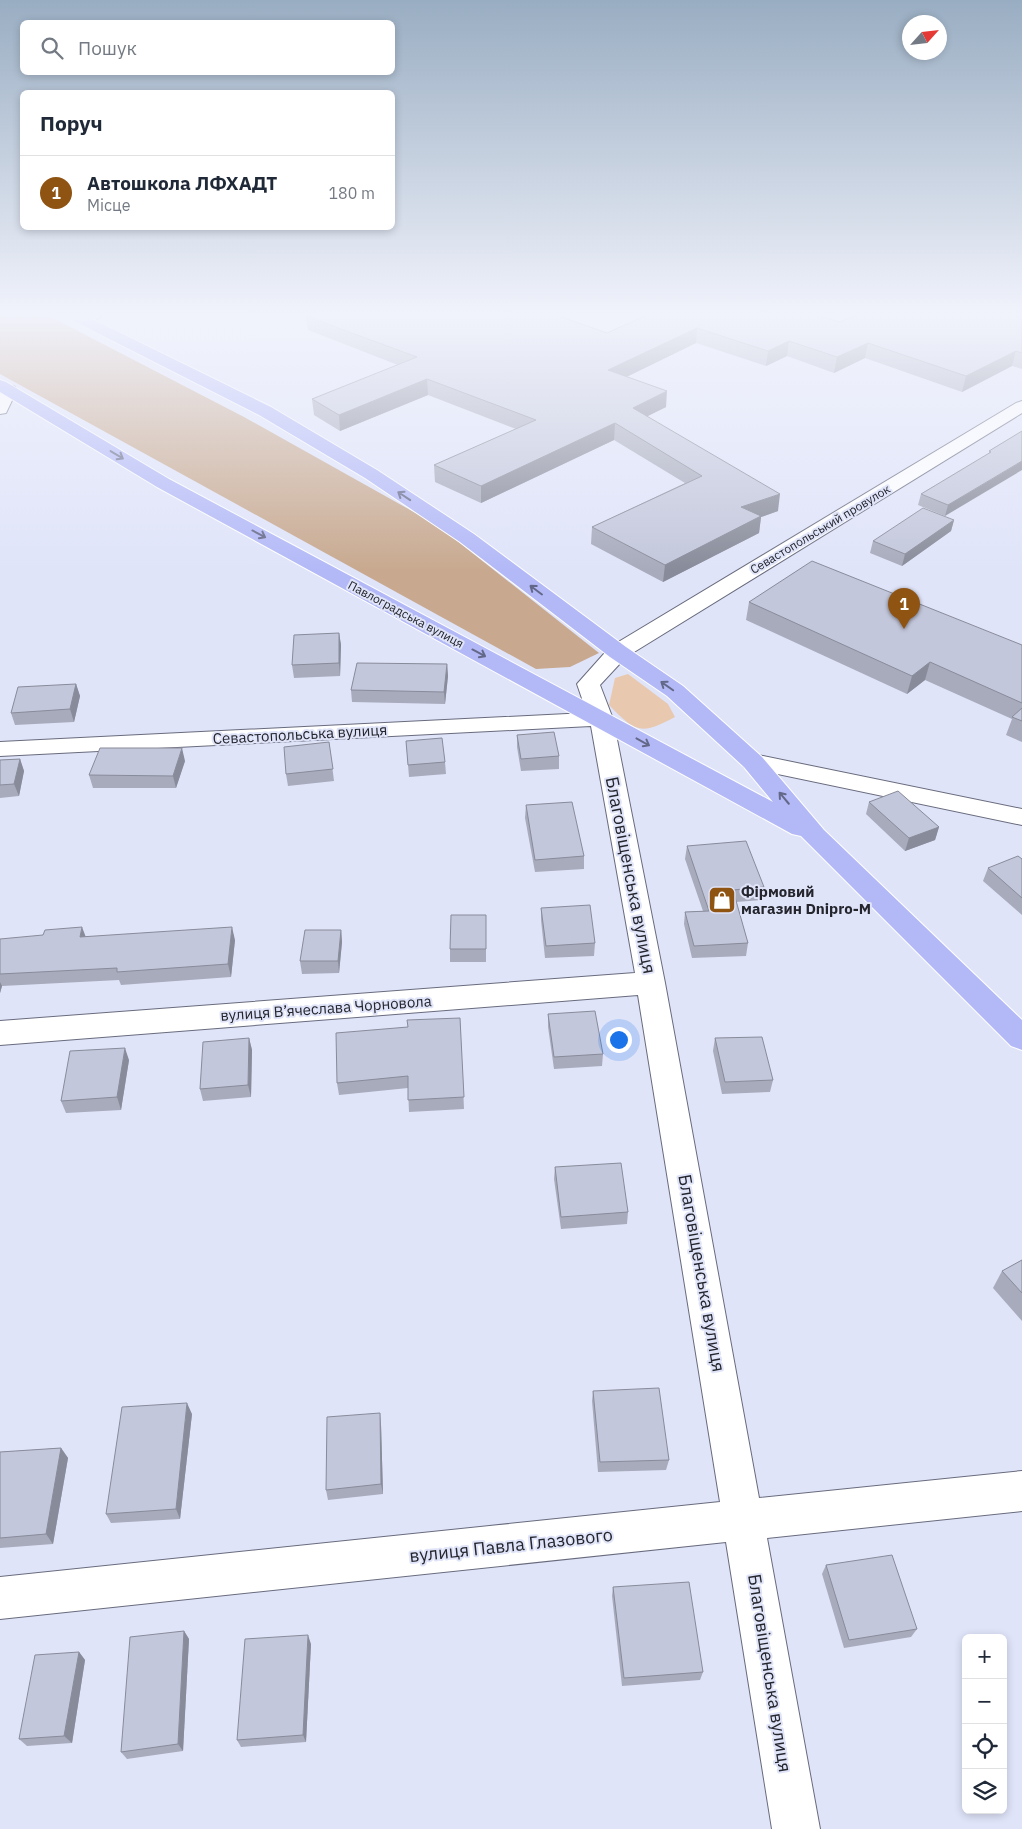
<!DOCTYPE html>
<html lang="uk">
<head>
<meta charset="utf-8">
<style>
	:root { --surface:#fff; --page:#f6f6f7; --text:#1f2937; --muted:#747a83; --line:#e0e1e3; --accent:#8f5412 }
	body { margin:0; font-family:"IBM Plex Sans",sans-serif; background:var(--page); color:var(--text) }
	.controls { position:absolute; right:15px; bottom:15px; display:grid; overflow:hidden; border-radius:8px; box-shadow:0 2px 8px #0003 }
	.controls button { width:45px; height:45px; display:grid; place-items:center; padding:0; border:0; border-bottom:1px solid var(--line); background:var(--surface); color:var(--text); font:25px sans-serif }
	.compass { position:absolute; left:902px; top:15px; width:45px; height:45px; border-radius:50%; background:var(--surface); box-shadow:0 2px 8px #0003; rotate:63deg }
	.you { position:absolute; left:618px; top:1039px; width:18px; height:18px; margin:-12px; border:4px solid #fff; border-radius:50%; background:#1a73e8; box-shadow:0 0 0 8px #1a73e833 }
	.badge { display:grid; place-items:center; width:32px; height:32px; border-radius:50%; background:var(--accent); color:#fff; font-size:16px; font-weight:700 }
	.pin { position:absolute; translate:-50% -41px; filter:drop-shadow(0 1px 2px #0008) }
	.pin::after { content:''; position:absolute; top:26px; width:18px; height:15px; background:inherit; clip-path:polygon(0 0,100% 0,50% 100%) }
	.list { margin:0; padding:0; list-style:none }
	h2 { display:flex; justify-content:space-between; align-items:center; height:65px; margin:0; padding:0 20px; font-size:21px }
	h2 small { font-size:16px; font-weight:400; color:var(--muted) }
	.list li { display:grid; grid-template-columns:32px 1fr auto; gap:15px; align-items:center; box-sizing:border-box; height:75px; padding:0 20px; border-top:1px solid var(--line) }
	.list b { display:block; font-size:19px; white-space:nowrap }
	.list p { margin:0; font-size:16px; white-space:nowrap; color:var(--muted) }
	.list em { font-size:16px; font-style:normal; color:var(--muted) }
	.icon { flex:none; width:28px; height:28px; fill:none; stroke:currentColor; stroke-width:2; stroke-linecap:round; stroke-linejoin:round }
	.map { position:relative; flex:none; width:1022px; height:1829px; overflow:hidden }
	.search { position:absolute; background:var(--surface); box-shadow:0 2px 8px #0003; left:20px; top:20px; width:375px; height:55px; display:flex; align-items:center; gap:12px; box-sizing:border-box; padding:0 18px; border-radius:8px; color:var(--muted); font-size:19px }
	.panel { position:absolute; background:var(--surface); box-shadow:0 2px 8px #0003; left:20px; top:90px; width:375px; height:140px; border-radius:8px }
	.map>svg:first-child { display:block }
</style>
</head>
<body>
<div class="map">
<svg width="1022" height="1829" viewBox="0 0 1022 1829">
	<rect width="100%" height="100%" fill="#e0e4f9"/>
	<path fill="#e8c9af" d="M628,674L668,704L675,717C641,735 636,733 609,705L615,678Z"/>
	<path fill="#c8a98f" d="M0,315H47L244,417L437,525L599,653L570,667L536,669L0,374Z"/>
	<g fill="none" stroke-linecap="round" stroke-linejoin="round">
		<g stroke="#686b7d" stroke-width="2">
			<g id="minor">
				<path d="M80,315H102C97,321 83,324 76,322L74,319Z"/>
				<path d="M9,385L15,387L17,390L6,413L0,414V392L3,387Z"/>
				<path d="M1022,401V413L626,657L600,685L613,719L665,983L759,1498L1022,1471V1511L767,1538L820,1829H772L726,1542L0,1619V1577L720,1502L638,995L0,1045V1021L635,973L591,726L0,756V742L587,713L577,684L610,647L1016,403Z"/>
				<path d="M753,754L1022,809V825L744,767L741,762L744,757Z"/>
			</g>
		</g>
		<g stroke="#fff" stroke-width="2">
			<path id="major" d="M66,315H84L271,407L377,470L474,534L626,647L683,686L762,757L824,830L1022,1020V1050L1011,1046L801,836L792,834L157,487L0,392V380L6,382L169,479L773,802L744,767L667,696L610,657L460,542L365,478L259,415L68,318Z"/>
		</g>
		<use href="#minor" fill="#fff" fill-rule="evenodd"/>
		<use href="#major" fill="#b3b9f7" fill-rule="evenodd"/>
	</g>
	<g fill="#a8abbc">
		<path d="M647,315L840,322L1022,315V369L1012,366L962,392L865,358L834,373L787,356L766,366L696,343L626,377L666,407L647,416L778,511L761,517L759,533L663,582L591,544L592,527L685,483L614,440L481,503L435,482L434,465L516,429L428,395L340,431L314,415L312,399L398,365L308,330L306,316L607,333Z"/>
		<path d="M1022,431L945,516L918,505L921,494L989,454V451Z"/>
		<path d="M954,520L951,531L902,566L870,553L873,541Z"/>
		<path d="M749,602L1022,645V742L1006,735L1012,719L925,680L907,694L746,620Z"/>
		<path d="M339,633L341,645L340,676L294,678L292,665Z"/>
		<path d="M447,664L448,676L445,704L352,702L351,690Z"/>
		<path d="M76,684L80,696L74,722L15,725L11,713Z"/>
		<path d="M517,735L559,756V769L521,771L517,747Z"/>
		<path d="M406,741L445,762L446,774L409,777Z"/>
		<path d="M329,742L334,781L288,786L286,774Z"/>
		<path d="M20,759L24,771L19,796L0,798V760Z"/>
		<path d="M185,761L176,788H93L89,775Z"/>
		<path d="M869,802L939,827L935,840L905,851L866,814Z"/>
		<path d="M526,805L584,856V869L535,872L525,818Z"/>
		<path d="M687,846L764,887L762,900L736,902L748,943L746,956L692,958L684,924L685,912L703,911L685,859Z"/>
		<path d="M1022,859V915L983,881L988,868Z"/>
		<path d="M541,908L595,943L594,956L545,958L541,920Z"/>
		<path d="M486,915V962H450V949Z"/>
		<path d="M341,930L342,942L339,973L302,974L300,961Z"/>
		<path d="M86,937L235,940L231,977L121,985L119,980L2,986L0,993V939Z"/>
		<path d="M548,1014L603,1054L602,1066L554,1069L548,1027Z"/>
		<path d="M460,1018L464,1109L409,1112L408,1088L339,1095L337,1083L408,1027Z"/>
		<path d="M249,1038L252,1050L251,1097L203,1101L200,1089Z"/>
		<path d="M715,1038L773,1080L770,1092L722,1094L713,1051Z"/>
		<path d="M129,1060L121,1110L66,1113L61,1101Z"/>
		<path d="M555,1167L628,1212L627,1224L561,1229L554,1179Z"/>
		<path d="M1022,1260V1321L993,1288L1002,1271Z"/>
		<path d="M593,1391L669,1460L666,1470L598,1472L592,1401Z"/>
		<path d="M192,1414L180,1519L111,1523L106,1514Z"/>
		<path d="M381,1424L383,1494L328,1500L326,1490Z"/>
		<path d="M61,1448L68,1458L53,1544L0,1548V1452Z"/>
		<path d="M826,1565L917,1629L911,1637L844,1648L822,1574Z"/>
		<path d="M613,1587L703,1672L700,1680L622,1686L612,1596Z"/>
		<path d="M184,1631L189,1639L183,1751L127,1759L121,1752Z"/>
		<path d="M311,1644L306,1742L241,1747L237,1740Z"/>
		<path d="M79,1652L85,1660L72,1743L27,1746L19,1739Z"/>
	</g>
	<g fill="#888b99">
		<path d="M697,328L696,343L608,386V370Z"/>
		<path d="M789,341L787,356L766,366L768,351Z"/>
		<path d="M868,343L865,358L834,373L837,357Z"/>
		<path d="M1016,351L1012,366L962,392L966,376Z"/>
		<path d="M427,379L428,395L340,431L339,415Z"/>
		<path d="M667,391L666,407L632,424L633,408Z"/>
		<path d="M615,423L614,440L481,503V486Z"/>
		<path d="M1022,461V470L945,516L948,505Z"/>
		<path d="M780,494L778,511L761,517L759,533L663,582L665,565L741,507Z"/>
		<path d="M954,520L951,531L902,566L905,554Z"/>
		<path d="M339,633L341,645L340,676L339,663Z"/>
		<path d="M930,662L925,680L907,694L912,676Z"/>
		<path d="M447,664L448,676L445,704L444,692Z"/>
		<path d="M76,684L80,696L74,722L70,709Z"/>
		<path d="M182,748L185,761L176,788L173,776Z"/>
		<path d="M20,759L24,771L19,796L14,784Z"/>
		<path d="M939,827L935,840L905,851L909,838Z"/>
		<path d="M82,927L87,940L80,937Z"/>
		<path d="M232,927L235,940L231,977L228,964Z"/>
		<path d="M341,930L342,942L339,973L338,961Z"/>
		<path d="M0,982L2,986L0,993Z"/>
		<path d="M249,1038L252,1050L251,1097L248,1085Z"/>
		<path d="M125,1048L129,1060L121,1110L117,1097Z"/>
		<path d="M187,1403L192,1414L180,1519L176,1509Z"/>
		<path d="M380,1413L381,1424L383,1494L381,1484Z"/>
		<path d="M61,1448L68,1458L53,1544L46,1534Z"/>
		<path d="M184,1631L189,1639L183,1751L178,1744Z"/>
		<path d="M308,1635L311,1644L306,1742L303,1735Z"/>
		<path d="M79,1652L85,1660L72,1743L64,1736Z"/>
	</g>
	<g fill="#c3c7db" stroke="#888b99">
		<path d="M310,315H556L607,333L647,315H816L840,322L856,315H1022V353L1016,351L966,376L868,343L837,357L789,341L768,351L697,328L608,370L667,391L633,408L780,494L741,507L761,516L665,565L592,527L702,476L615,423L481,486L434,465L536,420L427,379L339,415L312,399L417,357L306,316Z"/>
		<path d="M1022,431V461L948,505L921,494L991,452L989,451Z"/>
		<path d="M923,508L954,520L905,554L873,541Z"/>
		<path d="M812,561L1022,645V703L930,662L912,676L749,602Z"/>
		<path d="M339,633V663L292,665L294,635Z"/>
		<path d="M357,663L447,664L444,692L351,690Z"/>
		<path d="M76,684L70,709L11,713L18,687Z"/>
		<path d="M1022,708V721L1012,717Z"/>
		<path d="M554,732L559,756L521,759L517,735Z"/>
		<path d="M442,738L445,762L408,765L406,741Z"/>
		<path d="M329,742L333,769L286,774L284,747Z"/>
		<path d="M100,748H182L173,776L89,775Z"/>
		<path d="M20,759L14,784L0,785V760Z"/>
		<path d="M898,791L939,827L909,838L869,802Z"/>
		<path d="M572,802L584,856L535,860L526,805Z"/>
		<path d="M746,841L764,887L733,890L748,943L694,946L685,912L709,911L687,846Z"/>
		<path d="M1018,856L1022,859V898L988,868Z"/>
		<path d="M590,905L595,943L546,946L541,908Z"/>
		<path d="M451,915H486V949H450Z"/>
		<path d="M82,927L80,937L232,927L228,964L117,972V968L0,974V939L43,935L45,930Z"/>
		<path d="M305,930H341L338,961H300Z"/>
		<path d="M595,1011L603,1054L554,1057L548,1014Z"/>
		<path d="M460,1018L464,1097L408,1100V1076L337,1083L336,1033L408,1027L407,1020Z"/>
		<path d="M762,1037L773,1080L725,1082L715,1038Z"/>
		<path d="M249,1038L248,1085L200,1089L203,1042Z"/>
		<path d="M125,1048L117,1097L61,1101L70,1051Z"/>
		<path d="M621,1163L628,1212L561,1217L555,1167Z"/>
		<path d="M1022,1260V1293L1002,1271Z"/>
		<path d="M659,1388L669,1460L600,1462L593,1391Z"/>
		<path d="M187,1403L176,1509L106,1514L122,1407Z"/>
		<path d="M380,1413L381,1484L326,1490L327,1417Z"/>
		<path d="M61,1448L46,1534L0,1538V1452Z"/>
		<path d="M892,1555L917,1629L849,1640L826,1565Z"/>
		<path d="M689,1582L703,1672L624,1678L613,1587Z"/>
		<path d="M184,1631L178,1744L121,1752L130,1637Z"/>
		<path d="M308,1635L303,1735L237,1740L245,1639Z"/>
		<path d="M79,1652L64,1736L19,1739L35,1655Z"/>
	</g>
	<defs><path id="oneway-shaft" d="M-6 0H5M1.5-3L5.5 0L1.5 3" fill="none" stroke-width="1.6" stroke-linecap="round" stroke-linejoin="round" transform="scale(1.25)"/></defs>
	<g stroke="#646888">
		<use href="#oneway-shaft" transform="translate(117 455) rotate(31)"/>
		<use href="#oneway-shaft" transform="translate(404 496) rotate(-146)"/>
		<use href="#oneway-shaft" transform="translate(259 534) rotate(28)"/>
		<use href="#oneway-shaft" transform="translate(536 590) rotate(-143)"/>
		<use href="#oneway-shaft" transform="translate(479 653) rotate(28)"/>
		<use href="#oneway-shaft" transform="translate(667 686) rotate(-145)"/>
		<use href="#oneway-shaft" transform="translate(643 742) rotate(29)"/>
		<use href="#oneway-shaft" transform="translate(784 798) rotate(-130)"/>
	</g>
	<linearGradient id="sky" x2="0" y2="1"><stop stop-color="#99adc2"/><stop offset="0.55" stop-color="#f1f3fc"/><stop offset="1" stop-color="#f1f3fc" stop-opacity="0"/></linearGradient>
	<rect width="1022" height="571" fill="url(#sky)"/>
	<defs>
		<g id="shop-square" transform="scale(1.4375)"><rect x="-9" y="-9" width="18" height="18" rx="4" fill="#8f5412" stroke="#e0e4f9"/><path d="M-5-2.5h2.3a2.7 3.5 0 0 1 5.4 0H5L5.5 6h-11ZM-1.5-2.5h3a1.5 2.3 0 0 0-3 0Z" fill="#fff"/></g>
	</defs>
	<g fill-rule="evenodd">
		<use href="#shop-square" x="722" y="900"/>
	</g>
	<g text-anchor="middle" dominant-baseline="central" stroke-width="4" stroke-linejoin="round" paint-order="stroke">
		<g font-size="12" fill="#24252d" stroke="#e0e4f9">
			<text transform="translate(820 529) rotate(-31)">Севастопольський провулок</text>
			<text transform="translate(406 614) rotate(28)">Павлоградська вулиця</text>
		</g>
		<g font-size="15" fill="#24252d" stroke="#e0e4f9">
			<text transform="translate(300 734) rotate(-3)">Севастопольська вулиця</text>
			<text transform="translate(326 1008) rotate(-4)">вулиця В’ячеслава Чорновола</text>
		</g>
		<g font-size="15" font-weight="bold" fill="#24252d" stroke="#e0e4f9" text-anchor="start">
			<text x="741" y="891">Фірмовий<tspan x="741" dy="17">магазин Dnipro-M</tspan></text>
		</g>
		<g font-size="18" fill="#24252d" stroke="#e0e4f9">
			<text transform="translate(631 875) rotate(79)">Благовіщенська вулиця</text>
			<text transform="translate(702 1273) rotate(80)">Благовіщенська вулиця</text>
			<text transform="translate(511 1545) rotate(-6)">вулиця Павла Глазового</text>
			<text transform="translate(770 1673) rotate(81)">Благовіщенська вулиця</text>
		</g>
	</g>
</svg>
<div class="controls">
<button>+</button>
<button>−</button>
<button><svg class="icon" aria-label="locate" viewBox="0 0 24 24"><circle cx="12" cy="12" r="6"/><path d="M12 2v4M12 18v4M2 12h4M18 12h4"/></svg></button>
<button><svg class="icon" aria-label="layers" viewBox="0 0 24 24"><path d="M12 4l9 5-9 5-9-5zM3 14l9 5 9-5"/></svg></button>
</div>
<svg class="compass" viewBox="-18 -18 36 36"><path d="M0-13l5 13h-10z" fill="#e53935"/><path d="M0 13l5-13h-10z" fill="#747a83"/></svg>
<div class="you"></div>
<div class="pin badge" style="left:904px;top:629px">1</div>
<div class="search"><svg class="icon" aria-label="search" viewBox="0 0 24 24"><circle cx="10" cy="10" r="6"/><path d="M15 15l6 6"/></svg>Пошук</div>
<section class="panel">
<h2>Поруч<small></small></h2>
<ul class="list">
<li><span class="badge">1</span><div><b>Автошкола ЛФХАДТ</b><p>Місце</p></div><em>180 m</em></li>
</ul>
</section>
</div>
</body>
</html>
